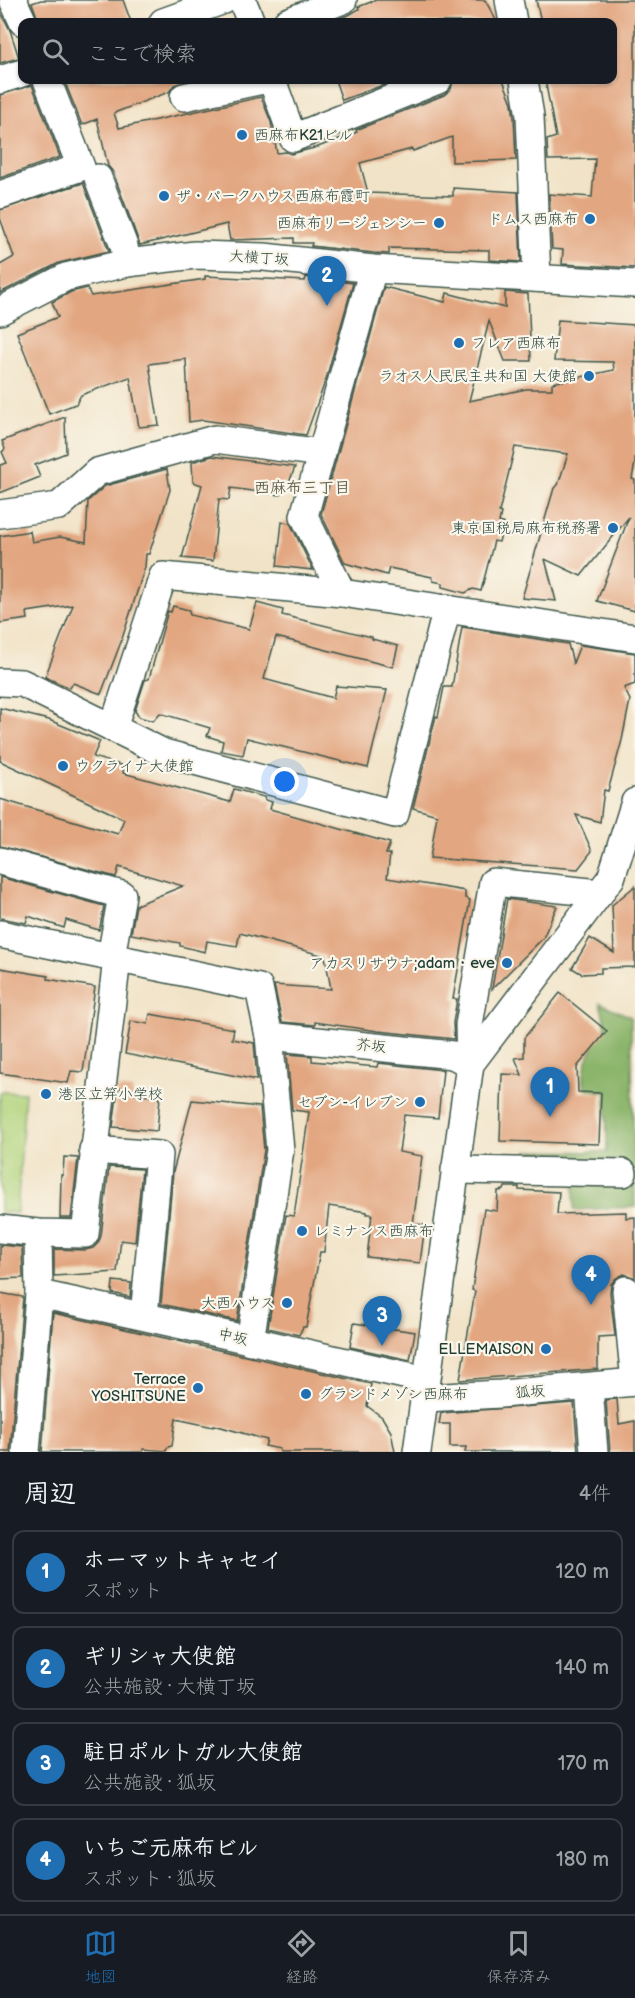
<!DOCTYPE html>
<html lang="ja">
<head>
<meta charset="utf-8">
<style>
	:root { --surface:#171b24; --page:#20242c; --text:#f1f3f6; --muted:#9ea1a6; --line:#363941; --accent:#1f6fb2 }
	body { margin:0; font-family:"Balsamiq Sans","Klee One",sans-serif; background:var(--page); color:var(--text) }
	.you { position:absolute; left:285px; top:782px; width:21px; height:21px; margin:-15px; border:4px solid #fff; border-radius:50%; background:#1a73e8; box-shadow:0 0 0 9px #1a73e833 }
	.badge { display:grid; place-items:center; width:39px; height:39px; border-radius:50%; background:var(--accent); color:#fff; font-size:20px; font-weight:700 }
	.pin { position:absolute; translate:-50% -50px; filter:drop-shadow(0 2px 3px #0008) }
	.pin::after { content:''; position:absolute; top:32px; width:21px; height:18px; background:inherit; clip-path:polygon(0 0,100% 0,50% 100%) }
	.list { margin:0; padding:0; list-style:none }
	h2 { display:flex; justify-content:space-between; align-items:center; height:78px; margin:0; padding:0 24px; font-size:26px }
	h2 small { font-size:20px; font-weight:400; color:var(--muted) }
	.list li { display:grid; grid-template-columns:39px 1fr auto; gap:18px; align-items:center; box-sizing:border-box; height:84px; margin:0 12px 12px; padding:0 12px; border:2px solid var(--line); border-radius:12px }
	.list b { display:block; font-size:22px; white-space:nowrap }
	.list p { margin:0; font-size:20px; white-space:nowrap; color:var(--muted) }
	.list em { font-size:20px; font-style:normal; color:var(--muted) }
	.icon { flex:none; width:33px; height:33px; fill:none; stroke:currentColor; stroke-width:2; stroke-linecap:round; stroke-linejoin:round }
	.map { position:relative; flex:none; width:635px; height:1452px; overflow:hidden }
	.search { position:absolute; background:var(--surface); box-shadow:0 2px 4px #0004; left:18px; right:18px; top:18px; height:66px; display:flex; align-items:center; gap:15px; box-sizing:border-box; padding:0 21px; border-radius:12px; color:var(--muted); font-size:22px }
	.sheet { height:462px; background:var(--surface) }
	nav { display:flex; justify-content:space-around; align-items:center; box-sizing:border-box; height:84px; border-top:2px solid var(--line); background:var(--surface); font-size:16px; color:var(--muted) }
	nav a { display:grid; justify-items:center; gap:3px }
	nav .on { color:var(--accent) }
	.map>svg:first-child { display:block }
</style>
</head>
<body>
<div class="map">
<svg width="635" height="1452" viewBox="0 0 635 1452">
	<rect width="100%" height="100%" fill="#fbf7ec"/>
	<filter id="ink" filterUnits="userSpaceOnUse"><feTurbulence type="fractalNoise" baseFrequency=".0167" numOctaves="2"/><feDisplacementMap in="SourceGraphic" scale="12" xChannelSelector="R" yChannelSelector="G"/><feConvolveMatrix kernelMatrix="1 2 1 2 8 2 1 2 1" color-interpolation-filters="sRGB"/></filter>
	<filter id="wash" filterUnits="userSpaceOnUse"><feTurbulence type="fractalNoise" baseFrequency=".008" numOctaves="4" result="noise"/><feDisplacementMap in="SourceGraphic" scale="24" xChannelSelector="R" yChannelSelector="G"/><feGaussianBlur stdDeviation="1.35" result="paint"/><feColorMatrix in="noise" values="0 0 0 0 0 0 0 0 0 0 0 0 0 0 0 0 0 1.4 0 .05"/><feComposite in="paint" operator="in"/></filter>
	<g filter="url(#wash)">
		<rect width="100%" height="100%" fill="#f1e3c7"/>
		<path fill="#b0d37c" stroke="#688858" stroke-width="1.5" d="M0,1092L25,1093L17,1213L0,1212Z"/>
		<path fill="#8cb56c" stroke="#567950" stroke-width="1.5" d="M600,1003L631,1017L635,1207L574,1210V1177L526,1174L527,1151L607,1152L606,1092L585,1089C580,1065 593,1047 606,1027Z"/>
		<g id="blocks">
			<g fill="#e2a680">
				<path d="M41,0H123L131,22H39L32,3Z"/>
				<path d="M376,0H485L497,22H329L349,15L359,9L358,7Z"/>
				<path d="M536,0H635V268L562,264L563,250L552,249L549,194L592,197L595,159L548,160L547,140L556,137L545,80H612V22H541Z"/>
				<path d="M0,11L10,30L19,58L0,63Z"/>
				<path d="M64,80H190L174,85L169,92L114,113L119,128L261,97L271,122L277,153L286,152L291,154L318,147L357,132L356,130L444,95L451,89L453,80H503L512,103L514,118L516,160L452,162V137L413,151L412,149L360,163L368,193L453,196V188L518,192L521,262L489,260V250L389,248V254L374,253L311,246L312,243H294V238L230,240L227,224L140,245L113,172L108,166L97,119L82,125Z"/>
				<path d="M335,80H397L342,100Z"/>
				<path d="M32,85L60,157L0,178V95Z"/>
				<path d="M83,183L109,251L59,263L0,293V265L14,257L0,218V210Z"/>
				<path d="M205,276L305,281L306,277L353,283L326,379L306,435L203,420L189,422L186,359L149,364L159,425L139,427L130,377L81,395L76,404L49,414L17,333L58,317L52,302L71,292L87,288L91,296L205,279Z"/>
				<path d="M384,287L445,302L447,293L505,308V292L528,294L531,361H505L489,321L469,401L526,389H552V383L614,370L613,362L554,361L558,320L635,325V463L632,479L635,480V611L597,601L629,517L581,576L545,559L556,601L522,598L554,488L558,485L568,454L515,447L499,512L501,513L499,522L504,524L499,542L494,541L481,591L473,589L465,593L443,587V583L433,581L432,577L389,568L387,575L345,563L321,514Z"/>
				<path d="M65,417L66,453L35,465L40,477L0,493V465L7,463L2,452L5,449L2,441Z"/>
				<path d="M212,456L295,467L289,483H282L280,495L231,488L229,500L219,499L213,561L182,558L202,485L193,482L192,462Z"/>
				<path d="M167,469L170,490L149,554H146L145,567L121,642L101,694L73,683L70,688L45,677L73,605L27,612L28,619L0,623V536L30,531L32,542L60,537L86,542L88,501L105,486Z"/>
				<path d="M282,522L290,523L313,570L277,566Z"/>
				<path d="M257,603L283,610L282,615L372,637V639L398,646L393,667L276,637L264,679L333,698L336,686L387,690L368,768L247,738L243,755L221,751L223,741L207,736L210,728L160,713L153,721L139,717L135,711L145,680L149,679L168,611L171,612L173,606L189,610L190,615L249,629Z"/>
				<path d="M462,627L568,644L573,663L580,645L635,653V684L624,688L630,700L622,740L608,791L604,790L600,822L576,815L592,851L578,869L430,858L437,815L413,808L436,716L438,717L444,687H452Z"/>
				<path d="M0,708L49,720L100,741L93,757L124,766L123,773L230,802L234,789L264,797L265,800L272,802L270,809L390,843L386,854H390L387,878L465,891V898L470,900L453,999H457L453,1023L454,1039L378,1031L315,1022V1025L282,1022L274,985L331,989L325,956L240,933L237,946L207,941L205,952L180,946V943L131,934L136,905L183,886L119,867L116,877L0,846V799L118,834L124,819L0,761Z"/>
				<path d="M0,877L104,906L100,927L99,930L66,920L64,928L28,916L26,923L0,918Z"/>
				<path d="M635,886V967L601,968V973L582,974L572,968L590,938L614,953L612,905Z"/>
				<path d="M507,899L557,906L543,938L492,989Z"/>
				<path d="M0,968L48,976V979L95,987L83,1072L71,1071L68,1083L0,1073Z"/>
				<path d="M560,993L607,1031L577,1067L578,1092L601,1093L599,1144L500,1141L502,1074L522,1075L515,1058L524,1057V1038Z"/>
				<path d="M150,1014L234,1029L232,1039L254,1043L257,1080L125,1054L131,1021L148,1024Z"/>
				<path d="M287,1054L312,1056V1061L377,1067L378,1063L443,1070L438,1118L404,1115L399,1152L422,1156L413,1224L425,1225L420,1263L367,1257L372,1214H367V1212L329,1206L324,1252H320L306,1327H303L299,1335L268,1328L286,1215L294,1216L309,1112L292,1110Z"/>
				<path d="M118,1088L133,1090L132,1094L160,1097L157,1131L113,1127Z"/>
				<path d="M192,1100L260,1107L264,1150L237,1321L161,1304L173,1172Z"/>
				<path d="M64,1157L78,1158L71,1218H60L61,1175H63Z"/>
				<path d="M109,1167L142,1169L135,1242L121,1240L117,1272L54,1276V1249L85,1250L93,1248L98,1243L101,1236Z"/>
				<path d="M505,1187H519V1190L559,1192L557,1214L626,1212V1218L635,1217V1278L624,1274L616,1278L611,1284L610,1292L615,1336L598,1337V1369L460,1380L475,1291L472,1290L484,1209L497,1211L498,1191L504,1190Z"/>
				<path d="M0,1245L22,1247L23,1278L0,1279Z"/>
				<path d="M113,1281L131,1283L130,1297L112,1293Z"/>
				<path d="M0,1293L23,1297L10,1452H0Z"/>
				<path d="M53,1313L371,1384L367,1406L382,1417L391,1432L395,1452H280V1449L265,1446L267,1440L214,1425L213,1427L176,1419L172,1446L168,1447L166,1451L143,1449V1452H42Z"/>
				<path d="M354,1323L415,1332L410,1360L350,1347Z"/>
				<path d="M617,1399L619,1424L635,1421V1452H610L606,1400Z"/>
				<path d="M574,1403L578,1452H465L466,1447H450V1424H439L441,1413Z"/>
			</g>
		</g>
	</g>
	<g filter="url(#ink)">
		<use href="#blocks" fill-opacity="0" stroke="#3e564a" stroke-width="1.5"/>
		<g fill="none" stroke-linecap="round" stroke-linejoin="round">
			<g stroke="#3e564a" stroke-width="30">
				<g id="minor">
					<path d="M13,0L23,22"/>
					<path d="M242,0L251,22"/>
					<path d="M509,0L513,22"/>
					<path d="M163,22L224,0"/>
					<path d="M287,22L343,0"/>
					<path d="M0,80L22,73"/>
					<path d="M272,80L293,138L438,80"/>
					<path d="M524,80L530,116L537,278"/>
					<path d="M184,97L263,80"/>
					<path d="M98,178L124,246L127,263"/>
					<path d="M0,195L81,167L47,80"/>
					<path d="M0,311L66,277L127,263L195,255L264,257L373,269L635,284"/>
					<path d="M0,514L59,506L97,472L215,439L322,453"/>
					<path d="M342,593L304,516L373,269"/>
					<path d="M0,682L22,683L164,753L395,814L447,608"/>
					<path d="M113,728L163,576L342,593L635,638"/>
					<path d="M0,861L122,895L111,957"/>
					<path d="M0,934L259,988L269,1036L280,1150L250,1341"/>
					<path d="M269,1036L453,1055L470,1064L469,1025L493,882L600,893"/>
					<path d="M93,1150L159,1155L144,1316"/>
					<path d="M455,1170L623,1173"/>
					<path d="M0,1229L38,1233L85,1234L117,958"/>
					<path d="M626,1290L635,1382"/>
					<path d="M39,1294C168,1321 297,1351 426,1380"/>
					<path d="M589,1387L594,1452"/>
					<path d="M425,1398L501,1394L635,1382"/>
					<path d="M26,1452L39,1294L38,1233"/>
					<path d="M417,1452L470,1064L611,878L635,802"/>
				</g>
			</g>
			<use href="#minor" stroke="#fff" stroke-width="27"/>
		</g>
	</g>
	<g fill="#1f6fb2" stroke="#fbf7ec" stroke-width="2">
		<circle cx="242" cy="135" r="6"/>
		<circle cx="164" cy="196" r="6"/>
		<circle cx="590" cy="219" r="6"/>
		<circle cx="439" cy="223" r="6"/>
		<circle cx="459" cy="343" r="6"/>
		<circle cx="589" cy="376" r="6"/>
		<circle cx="613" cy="528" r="6"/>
		<circle cx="63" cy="766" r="6"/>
		<circle cx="507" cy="963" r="6"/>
		<circle cx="46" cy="1094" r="6"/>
		<circle cx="420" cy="1102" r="6"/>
		<circle cx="302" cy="1231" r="6"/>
		<circle cx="287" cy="1303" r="6"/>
		<circle cx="546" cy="1349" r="6"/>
		<circle cx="198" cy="1388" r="6"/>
		<circle cx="306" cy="1394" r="6"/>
	</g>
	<g text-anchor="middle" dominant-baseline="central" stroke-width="4.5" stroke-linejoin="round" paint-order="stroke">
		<g font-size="15" fill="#1f3d34" stroke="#fbf7ec" text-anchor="end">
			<text x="254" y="135" text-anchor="start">西麻布K21ビル</text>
			<text x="176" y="196" text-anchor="start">ザ・パークハウス西麻布霞町</text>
			<text x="578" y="219">ドムス西麻布</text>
			<text x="427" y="223">西麻布リージェンシー</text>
			<text x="471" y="343" text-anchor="start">フレア西麻布</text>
			<text x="577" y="376">ラオス人民民主共和国 大使館</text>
			<text x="601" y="528">東京国税局麻布税務署</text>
			<text x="75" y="766" text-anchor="start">ウクライナ大使館</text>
			<text x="495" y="963">アカスリサウナ;adam・eve</text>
			<text x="58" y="1094" text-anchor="start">港区立笄小学校</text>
			<text x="408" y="1102">セブン-イレブン</text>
			<text x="314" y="1231" text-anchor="start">レミナンス西麻布</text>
			<text x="275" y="1303">大西ハウス</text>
			<text x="534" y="1349">ELLEMAISON</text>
			<text x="186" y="1379">Terrace<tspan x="186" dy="17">YOSHITSUNE</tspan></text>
			<text x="318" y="1394" text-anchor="start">グランドメゾン西麻布</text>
		</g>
		<g font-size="15" fill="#1f3d34" stroke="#fbf7ec">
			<text transform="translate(259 258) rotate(4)">大横丁坂</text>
			<text transform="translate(371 1046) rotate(6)">芥坂</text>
			<text transform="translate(233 1337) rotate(13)">中坂</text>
			<text transform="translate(530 1392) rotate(-4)">狐坂</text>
		</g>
		<g font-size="16" font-weight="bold" fill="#63624f" stroke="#fbf7ec">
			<text x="302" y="488">西麻布三丁目</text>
		</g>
	</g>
</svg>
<div class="you"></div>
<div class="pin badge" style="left:550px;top:1117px">1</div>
<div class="pin badge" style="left:327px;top:306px">2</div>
<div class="pin badge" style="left:382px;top:1346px">3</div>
<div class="pin badge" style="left:591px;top:1305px">4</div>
<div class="search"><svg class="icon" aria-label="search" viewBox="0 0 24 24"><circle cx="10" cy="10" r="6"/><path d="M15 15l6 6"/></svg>ここで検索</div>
</div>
<section class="sheet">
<h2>周辺<small>4件</small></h2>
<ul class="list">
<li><span class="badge">1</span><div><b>ホーマットキャセイ</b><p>スポット</p></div><em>120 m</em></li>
<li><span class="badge">2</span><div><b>ギリシャ大使館</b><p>公共施設 · 大横丁坂</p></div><em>140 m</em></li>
<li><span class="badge">3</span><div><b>駐日ポルトガル大使館</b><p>公共施設 · 狐坂</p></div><em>170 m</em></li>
<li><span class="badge">4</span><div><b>いちご元麻布ビル</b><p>スポット · 狐坂</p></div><em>180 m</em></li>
</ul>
</section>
<nav>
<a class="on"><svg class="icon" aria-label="map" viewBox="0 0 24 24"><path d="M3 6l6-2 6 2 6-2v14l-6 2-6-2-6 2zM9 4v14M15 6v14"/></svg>地図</a>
<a><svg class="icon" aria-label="directions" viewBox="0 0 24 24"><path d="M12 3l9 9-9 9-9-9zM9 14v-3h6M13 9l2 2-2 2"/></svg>経路</a>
<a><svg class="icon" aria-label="saved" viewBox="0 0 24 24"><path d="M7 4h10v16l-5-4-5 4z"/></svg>保存済み</a>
</nav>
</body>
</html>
